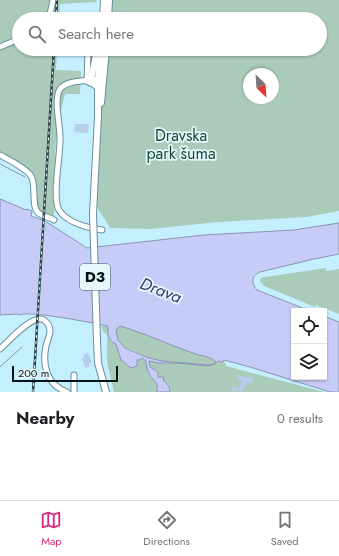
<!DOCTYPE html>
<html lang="en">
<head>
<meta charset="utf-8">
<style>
	:root { --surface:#fff; --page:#f6f6f6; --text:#202124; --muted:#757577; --line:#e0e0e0; --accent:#db2777 }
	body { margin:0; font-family:Jost,sans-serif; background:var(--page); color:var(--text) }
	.controls { position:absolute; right:12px; bottom:12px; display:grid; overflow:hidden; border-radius:0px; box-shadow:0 1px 3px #0004 }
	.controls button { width:36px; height:36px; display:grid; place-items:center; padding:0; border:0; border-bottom:1px solid var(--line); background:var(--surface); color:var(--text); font:20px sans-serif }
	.compass { position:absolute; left:243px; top:68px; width:36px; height:36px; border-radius:50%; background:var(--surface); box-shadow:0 1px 3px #0004; rotate:155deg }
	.scale { position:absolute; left:12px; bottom:10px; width:106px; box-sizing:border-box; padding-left:4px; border:2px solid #041318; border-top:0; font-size:11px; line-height:14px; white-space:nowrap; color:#041318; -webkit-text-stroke:3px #e6f7fd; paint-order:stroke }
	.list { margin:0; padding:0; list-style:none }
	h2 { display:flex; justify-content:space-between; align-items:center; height:52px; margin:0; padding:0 16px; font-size:17px }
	h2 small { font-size:13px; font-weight:400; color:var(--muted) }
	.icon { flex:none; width:22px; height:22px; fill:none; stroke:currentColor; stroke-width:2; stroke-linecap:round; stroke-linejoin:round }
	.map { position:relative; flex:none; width:339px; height:392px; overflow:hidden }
	.search { position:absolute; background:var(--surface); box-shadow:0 1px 3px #0004; left:12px; right:12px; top:12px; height:44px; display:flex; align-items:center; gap:10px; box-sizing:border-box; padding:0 14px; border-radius:22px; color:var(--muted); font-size:15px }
	.sheet { height:108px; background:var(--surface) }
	nav { display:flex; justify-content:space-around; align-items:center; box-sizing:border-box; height:56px; border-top:1px solid var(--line); background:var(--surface); font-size:11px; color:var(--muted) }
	nav a { display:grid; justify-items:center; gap:2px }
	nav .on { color:var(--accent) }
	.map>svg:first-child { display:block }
</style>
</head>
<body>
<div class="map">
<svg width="339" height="392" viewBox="0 0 339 392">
	<rect width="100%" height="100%" fill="#c4effe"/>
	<g fill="#aacbb9" fill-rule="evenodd">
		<path d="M0,0H97L96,2L60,4L59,19H19V49H57L56,70L81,71L80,94H65C62,107 58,120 57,134C53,161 56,189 54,217L38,212L36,208L34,179L0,154Z"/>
		<path d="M110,0H339V211L306,217L218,222L151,229L110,228L97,207V192L100,136L102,103L107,70L108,49H320V19H110ZM249,74H273V98H249Z"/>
		<path d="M326,268V271L339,269V314L316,305L315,307L264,286L260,281L261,278L265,277Z"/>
		<path d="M101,326H108V335L111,342L116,343L121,360L125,364L142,358L146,361L149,375L157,384V392H114L107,362V334L104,333Z"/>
		<path d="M120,326C145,333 169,345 193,353C201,356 210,356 217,362L213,364L208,365C190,363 169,364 151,359C142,356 134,349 125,348L118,340L116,330Z"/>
		<path d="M224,360L226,366L324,392H170L168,384L157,377L156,371C152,368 148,366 149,361L159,363H177L208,366C214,365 218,361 224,360Z"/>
	</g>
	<path fill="#c7cbf7" stroke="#8c94b4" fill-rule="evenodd" d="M0,199L26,210L27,209L32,211L31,216L45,221L87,248L204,235L294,230L339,223V254L314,259L260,272C251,276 251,283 257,290L310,311H294V377H324V316L339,322V392H330L250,367L224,360L222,362L218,361L215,364L208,366L177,363H159L149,361L150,367L158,372V377H164L163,380C168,384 169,386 170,392H157V384C151,377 146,371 146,361L142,358L140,360H137V366L131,368L121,360L116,344L112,342L108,335V326C93,323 28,310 19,315L17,314L0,315ZM120,326C145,333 169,345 193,353C201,356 210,356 216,362L213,364L208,365L162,361L149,358L125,348L118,340L116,330Z"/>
	<path fill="#c4effe" d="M42,218L45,219L39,317H36Z"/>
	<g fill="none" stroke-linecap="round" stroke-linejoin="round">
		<g stroke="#8c94b4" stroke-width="1">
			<path d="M0,164L25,177"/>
			<path d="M0,367L22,347"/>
		</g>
	</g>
	<g fill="#b4ceeb">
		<path d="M75,124H89L88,133L74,132Z"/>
		<path d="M88,353L92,362L89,363L90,366L85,368L82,358H84L83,355Z"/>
		<path d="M238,375L250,378V377L254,378L252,383L248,382L245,388L244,387L242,390L245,392L235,390L234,392L231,390L233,386L239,389L242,381L237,380Z"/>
	</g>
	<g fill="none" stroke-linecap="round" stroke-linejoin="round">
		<g stroke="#678f9d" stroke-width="7">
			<g id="minor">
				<path d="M64,16L89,17V19"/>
				<path d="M49,19L53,0"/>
				<path d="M0,47L19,39"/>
				<path d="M101,78C90,82 67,79 60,89C53,100 61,127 60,141C60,157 52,198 59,210C67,223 89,228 102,230"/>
				<path d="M87,81L88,49"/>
				<path d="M0,155C9,160 26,168 31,176C37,186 30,209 40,214C44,217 50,217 54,220"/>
				<path d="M0,349C9,341 33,313 44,320C48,323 50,327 50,331C50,336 47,341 46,346C42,366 47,385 67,392"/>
				<path d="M74,375V392"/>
			</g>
		</g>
		<g stroke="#678f9d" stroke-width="8">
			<g id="major">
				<path d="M103,19L104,0"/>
				<path d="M108,19L109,0"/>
				<path d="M97,49L92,75L87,81L94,84L98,88"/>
				<path d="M101,103L106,49"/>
				<path d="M93,214L98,117V79L101,49"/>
				<path d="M97,341L98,363L106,392"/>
			</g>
		</g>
		<use href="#minor" stroke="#fff" stroke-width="5"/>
		<use href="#major" stroke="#fff" stroke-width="6"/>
		<g stroke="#2a3f46" stroke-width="2.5">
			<g id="rail">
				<path d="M56,19L57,0"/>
				<path d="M33,392L54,49"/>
			</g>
		</g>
		<use href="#rail" stroke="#e6f7fd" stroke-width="1" stroke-dasharray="3" stroke-linecap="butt"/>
		<g stroke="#678f9d" stroke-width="8" stroke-linecap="butt">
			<path id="major-bridge" d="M93,214L97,341"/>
		</g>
		<use href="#major-bridge" stroke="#fff" stroke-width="6"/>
	</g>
	<g text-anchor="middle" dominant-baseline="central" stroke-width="3.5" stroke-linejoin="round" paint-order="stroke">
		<rect fill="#e6f7fd" stroke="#48575d" stroke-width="1" x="80" y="264" width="30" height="26" rx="3"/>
		<g font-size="15" font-weight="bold" fill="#041318">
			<text x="95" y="277">D3</text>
		</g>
		<g font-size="16" fill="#114c33" stroke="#e6f7fd">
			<text x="181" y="135">Dravska<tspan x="181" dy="18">park šuma</tspan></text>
		</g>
		<g font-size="17" font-style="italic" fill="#36366c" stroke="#e6f7fd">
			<text transform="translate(161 290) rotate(21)">Drava</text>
		</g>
	</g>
</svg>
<div class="controls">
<button><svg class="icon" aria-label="locate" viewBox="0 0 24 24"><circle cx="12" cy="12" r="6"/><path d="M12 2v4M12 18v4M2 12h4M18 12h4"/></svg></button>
<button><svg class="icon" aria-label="layers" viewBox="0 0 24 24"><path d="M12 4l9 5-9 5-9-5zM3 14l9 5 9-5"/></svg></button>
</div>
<svg class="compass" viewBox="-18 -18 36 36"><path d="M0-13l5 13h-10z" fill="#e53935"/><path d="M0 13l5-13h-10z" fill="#757577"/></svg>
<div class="scale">200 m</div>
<div class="search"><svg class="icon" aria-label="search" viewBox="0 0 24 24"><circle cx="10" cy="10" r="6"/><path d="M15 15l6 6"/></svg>Search here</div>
</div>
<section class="sheet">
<h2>Nearby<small>0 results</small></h2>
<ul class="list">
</ul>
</section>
<nav>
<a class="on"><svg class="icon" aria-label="map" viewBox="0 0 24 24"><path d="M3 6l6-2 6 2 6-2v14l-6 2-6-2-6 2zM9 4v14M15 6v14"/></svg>Map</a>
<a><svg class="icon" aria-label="directions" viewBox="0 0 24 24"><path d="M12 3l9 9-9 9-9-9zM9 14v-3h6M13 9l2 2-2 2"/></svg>Directions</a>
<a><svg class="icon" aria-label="saved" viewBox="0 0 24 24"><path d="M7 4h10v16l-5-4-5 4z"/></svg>Saved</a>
</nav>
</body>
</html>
